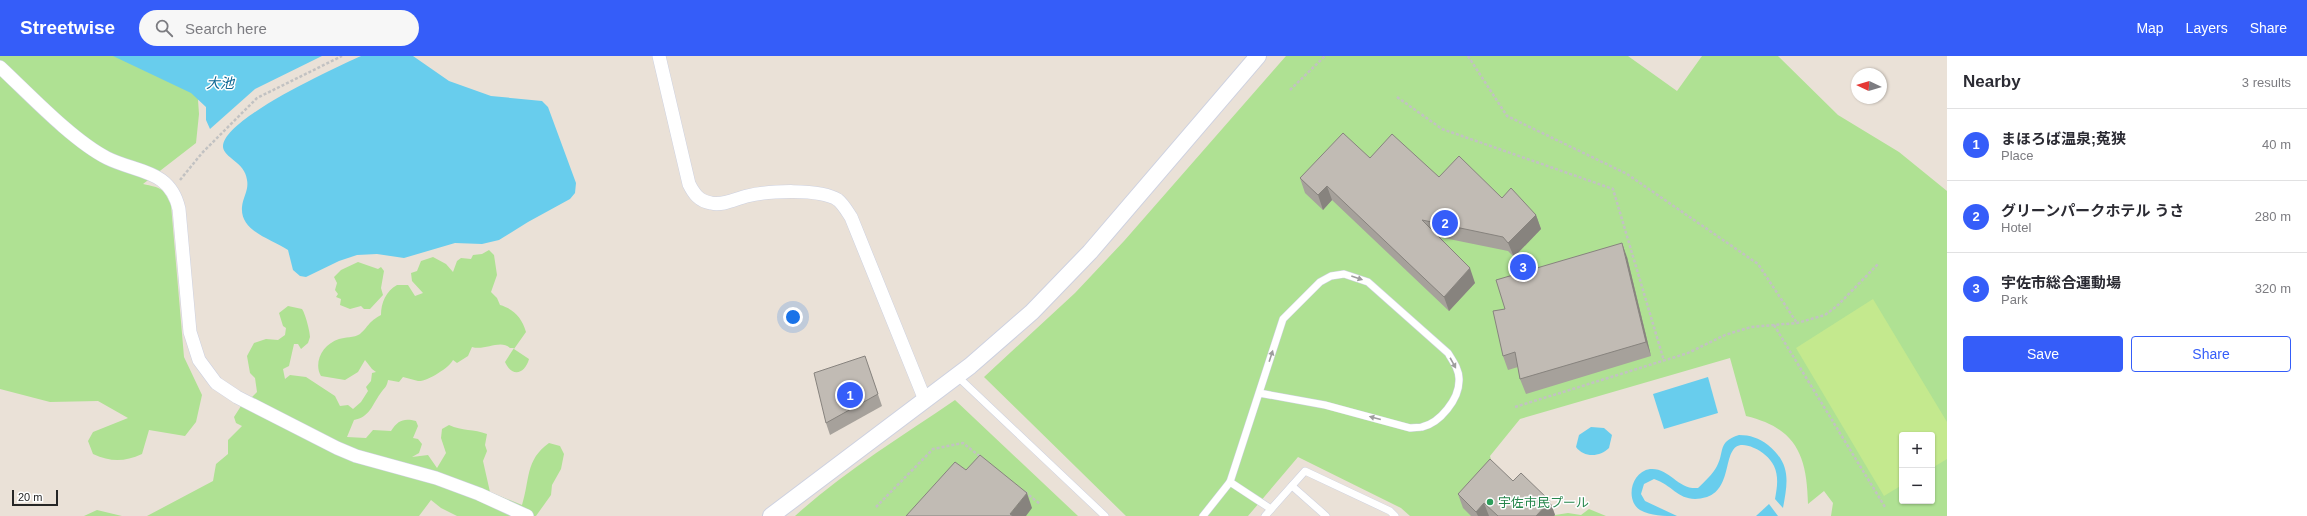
<!DOCTYPE html>
<html lang="en">
<head>
<meta charset="utf-8">
<style>
	:root { --surface:#fff; --page:#f7f7f7; --text:#2b2b33; --muted:#7c7c81; --line:#e1e1e2; --accent:#355df9 }
	body { margin:0; font-family:Helvetica,"Noto Sans JP",sans-serif; background:var(--page); color:var(--text) }
	.controls { position:absolute; right:12px; bottom:12px; display:grid; overflow:hidden; border-radius:4px; box-shadow:0 1px 3px #0004 }
	.controls button { width:36px; height:36px; display:grid; place-items:center; padding:0; border:0; border-bottom:1px solid var(--line); background:var(--surface); color:var(--text); font:20px sans-serif }
	.compass { position:absolute; left:1851px; top:12px; width:36px; height:36px; border-radius:50%; background:var(--surface); box-shadow:0 1px 3px #0004; rotate:274deg }
	.scale { position:absolute; left:12px; bottom:10px; width:46px; box-sizing:border-box; padding-left:4px; border:2px solid #262626; border-top:0; font-size:11px; line-height:14px; white-space:nowrap; color:#262626; -webkit-text-stroke:3px #fff; paint-order:stroke }
	.you { position:absolute; left:793px; top:261px; width:14px; height:14px; margin:-10px; border:3px solid #fff; border-radius:50%; background:#1a73e8; box-shadow:0 0 0 6px #1a73e833 }
	.badge { display:grid; place-items:center; width:26px; height:26px; border-radius:50%; background:var(--accent); color:#fff; font-size:13px; font-weight:700 }
	.pin { position:absolute; translate:-50% -50%; border:2px solid #fff; box-shadow:0 1px 4px #0006 }
	.list { margin:0; padding:0; list-style:none }
	h2 { display:flex; justify-content:space-between; align-items:center; height:52px; margin:0; padding:0 16px; font-size:17px }
	h2 small { font-size:13px; font-weight:400; color:var(--muted) }
	.list li { display:grid; grid-template-columns:26px 1fr auto; gap:12px; align-items:center; box-sizing:border-box; height:72px; padding:0 16px; border-top:1px solid var(--line) }
	.list b { display:block; font-size:15px; white-space:nowrap }
	.list p { margin:0; font-size:13px; white-space:nowrap; color:var(--muted) }
	.list em { font-size:13px; font-style:normal; color:var(--muted) }
	.actions { display:flex; gap:8px; padding:12px 16px }
	.actions a { flex:1; padding:9px 0; border:1px solid var(--accent); border-radius:4px; text-align:center; font-size:14px; color:var(--accent) }
	.actions .main { background:var(--accent); color:#fff }
	.icon { flex:none; width:22px; height:22px; fill:none; stroke:currentColor; stroke-width:2; stroke-linecap:round; stroke-linejoin:round }
	.map { position:relative; flex:none; width:1947px; height:460px; overflow:hidden }
	header { display:flex; align-items:center; gap:24px; box-sizing:border-box; height:56px; padding:0 20px; background:var(--accent); color:#fff }
	header strong { font-size:19px }
	nav { display:flex; gap:22px; margin-inline-start:auto; font-size:14px }
	.search { width:280px; height:36px; background:var(--page); display:flex; align-items:center; gap:10px; box-sizing:border-box; padding:0 14px; border-radius:22px; color:var(--muted); font-size:15px }
	main { display:flex }
	aside { flex:1; background:var(--surface) }
	.map>svg:first-child { display:block }
</style>
</head>
<body>
<header>
<strong>Streetwise</strong>
<div class="search"><svg class="icon" aria-label="search" viewBox="0 0 24 24"><circle cx="10" cy="10" r="6"/><path d="M15 15l6 6"/></svg>Search here</div>
<nav><a>Map</a><a>Layers</a><a>Share</a></nav>
</header>
<main>
<div class="map">
<svg width="1947" height="460" viewBox="0 0 1947 460">
	<rect width="100%" height="100%" fill="#eae1d7"/>
	<g fill="#afe193" fill-rule="evenodd">
		<path d="M0,0H144L197,30L199,58L196,87L143,128C161,132 163,131 171,149L184,301L202,339L196,366L185,380L149,374L142,398C124,406 111,406 93,398L88,385L93,376L128,362L98,345L50,346L0,333Z"/>
		<path d="M1286,0H1628L1677,35L1702,0H1778L1838,59L1899,96L1947,135V460H1831L1833,447L1824,435L1808,448C1807,399 1796,372 1746,360L1730,302L1520,363L1490,400L1495,418L1555,459L1568,457L1581,459L1589,453L1606,460H1410L1401,452L1298,401L1248,460H1126L984,321L1075,237L1124,185ZM1902,379H1932V445H1902Z"/>
		<path d="M489,194L494,199L497,219L491,236L497,242L500,249C514,253 522,262 526,276L514,293L529,303C525,318 512,322 505,306L514,292H510C500,283 485,295 472,291L468,300L457,307L453,304C450,311 427,326 418,325C413,324 408,322 403,321L399,326L388,324C387,331 384,332 380,338C372,349 370,361 354,364L347,381L366,382L373,374L391,375C398,364 404,362 416,365L418,370L413,382L418,383L422,388L419,397L412,401L428,399L437,412L446,397L441,382L442,373L449,369C462,375 474,373 487,378L485,389L487,395L483,405L490,436L522,449C530,424 525,404 549,387L560,390L564,398L561,413L552,429L551,439L536,460H457L441,452L431,444L419,460H147L213,425L216,408L228,398V384L242,370L236,367L234,361L248,339L251,342L257,336L255,322L250,317L247,300L254,287L266,283L278,284L285,279L286,272L283,270L279,257L288,250L302,253C305,257 310,275 310,281L308,287L301,293L298,288H294L289,310L283,313L285,323L290,319L306,321L335,340L340,350L348,349L353,353L361,346L368,335L366,331L371,325L372,317L376,316L372,313L365,304L358,316L345,324L321,320C313,306 323,288 339,283C345,281 354,282 360,278C369,270 368,266 381,259C381,247 386,235 397,229H408L415,240L423,237L412,225L411,217L417,215L421,205L433,201L446,208L453,216L457,205L461,202L471,203L473,199L482,198Z"/>
		<path d="M358,206L378,213L381,211L384,215L381,232L383,239L370,253H364L361,250L350,253L340,249L341,243L336,241L338,238L335,234L337,227L334,221L341,214Z"/>
		<path d="M955,344L1078,460H795C843,416 901,381 955,344Z"/>
		<path d="M97,454L122,460H84Z"/>
	</g>
	<path fill="#c4e98e" d="M1873,243L1947,366V403L1932,412V379H1902V429L1884,440L1796,292Z"/>
	<g fill="#68cded">
		<path d="M113,0H322L255,33L210,73L206,64V51L191,37Z"/>
		<path d="M361,0H413L449,25L491,40L542,45L548,51L576,127L575,137L570,143L528,166L499,184L482,188L455,187L404,202L377,198L357,199L339,205L306,221L300,220L293,214L288,194C272,183 240,176 242,151C243,141 249,134 247,124C245,106 224,102 223,91C222,63 337,11 361,0Z"/>
		<path d="M1708,321L1718,357L1664,373L1653,338Z"/>
		<path d="M1591,371L1604,372L1612,379L1609,392C1600,401 1584,402 1576,391L1579,379Z"/>
		<path d="M1739,379C1750,379 1759,382 1768,389C1791,408 1788,425 1783,452L1775,443C1777,432 1779,421 1774,410C1770,402 1762,395 1754,392C1717,376 1738,431 1707,441C1680,449 1675,430 1654,423L1644,428L1641,438L1645,445L1677,460C1664,460 1651,460 1640,454C1625,444 1631,416 1650,413C1669,411 1678,434 1698,432C1704,426 1713,418 1717,410C1725,395 1717,386 1739,379Z"/>
		<path d="M1769,448L1778,460H1756Z"/>
	</g>
	<g fill="none" stroke-linecap="round" stroke-linejoin="round">
		<g stroke="#cdd1e0" stroke-width="8">
			<g id="service">
				<path d="M957,320L1105,460"/>
				<path d="M1230,426L1271,453"/>
				<path d="M1292,430L1326,460"/>
				<path d="M1203,460L1230,426L1283,263L1320,226L1331,220L1344,218L1368,226L1448,297C1453,305 1460,315 1459,325C1459,343 1440,367 1422,371C1419,372 1414,371 1410,372L1325,349L1259,337"/>
				<path d="M1265,460L1305,415L1390,455L1395,460"/>
			</g>
		</g>
		<g stroke="#cdd1e0" stroke-width="14">
			<g id="minor">
				<path d="M659,0L689,128C694,138 699,145 711,147C723,150 735,143 747,140C767,135 820,132 838,144C843,148 847,155 851,161L925,344"/>
				<path d="M0,11C29,38 72,84 107,102C137,117 170,113 179,153L190,276L199,304L216,327L237,341L337,392L356,400L436,422L479,438L527,460"/>
			</g>
		</g>
		<g stroke="#cdd1e0" stroke-width="18">
			<path id="tertiary" d="M771,460L970,310L1032,256L1090,196L1258,0"/>
		</g>
		<g stroke="#c2c2c2" stroke-width="2.5" stroke-dasharray="3 2" stroke-linecap="butt">
			<path d="M1468,0L1507,60L1627,118L1758,208L1797,267"/>
			<path d="M1290,34L1325,0"/>
			<path d="M1397,41L1442,73L1613,133L1664,305"/>
			<path d="M180,124L202,97L257,42L342,0"/>
			<path d="M1774,269L1885,451"/>
			<path d="M1515,351L1688,297L1725,279L1751,271L1797,267L1825,259L1837,250L1879,207"/>
			<path d="M1025,436L1040,448"/>
			<path d="M876,451L933,393L963,387L982,402"/>
		</g>
		<use href="#service" stroke="#fff" stroke-width="7"/>
		<use href="#minor" stroke="#fff" stroke-width="13"/>
		<use href="#tertiary" stroke="#fff" stroke-width="16"/>
	</g>
	<g fill="#a6a19b">
		<path d="M1370,102L1439,121L1502,142L1536,159L1541,173L1514,201L1508,195L1439,181L1475,227L1449,255L1332,144L1323,154L1305,137L1300,122Z"/>
		<path d="M1627,201L1651,300L1526,338L1520,323L1518,311L1508,314L1503,300Z"/>
		<path d="M869,312L882,350L830,379L826,367Z"/>
		<path d="M1513,425L1550,445L1555,459L1554,460H1471L1463,452L1458,438Z"/>
	</g>
	<g fill="#87837e">
		<path d="M1327,130L1332,144L1323,154L1318,139Z"/>
		<path d="M1536,159L1541,173L1514,201L1508,187Z"/>
		<path d="M1622,187L1627,201L1651,300L1646,286Z"/>
		<path d="M1470,212L1475,227L1449,255L1444,241Z"/>
		<path d="M1027,437L1032,452L1026,460H1011L1010,458Z"/>
		<path d="M1550,445L1555,459L1554,460H1536Z"/>
		<path d="M1484,447L1489,460H1478L1476,456Z"/>
	</g>
	<g fill="#c1bbb4" stroke="#87837e">
		<path d="M1343,77L1370,102L1392,78L1439,121L1459,100L1502,142L1511,132L1536,159L1508,187L1503,181L1422,164L1470,212L1444,241L1327,130L1318,139L1300,122Z"/>
		<path d="M1622,187L1646,286L1520,323L1515,296L1503,300L1493,255L1505,253L1496,224Z"/>
		<path d="M865,300L878,338L826,367L814,317Z"/>
		<path d="M980,399L1027,437L1010,458L1013,460H906L955,406L966,414Z"/>
		<path d="M1490,403L1513,425L1521,417L1550,445L1536,460H1498L1484,447L1476,456L1458,438Z"/>
	</g>
	<defs><path id="oneway-solid" d="M-6-.8H1V-3.2L6.5 0L1 3.2V.8H-6Z"/></defs>
	<g fill="#9d9d9d">
		<use href="#oneway-solid" transform="translate(1357 222) rotate(19)"/>
		<use href="#oneway-solid" transform="translate(1271 300) rotate(-72)"/>
		<use href="#oneway-solid" transform="translate(1453 307) rotate(61)"/>
		<use href="#oneway-solid" transform="translate(1375 362) rotate(-165)"/>
	</g>
	<circle fill="#2e9e5b" stroke="#fff" stroke-width="1.5" cx="1490" cy="446" r="4"/>
	<g text-anchor="middle" dominant-baseline="central" stroke-width="3" stroke-linejoin="round" paint-order="stroke">
		<g font-size="13" fill="#27864d" stroke="#fff" text-anchor="start">
			<text x="1498" y="446">宇佐市民プール</text>
		</g>
		<g font-size="14" font-style="italic" fill="#0d6894" stroke="#fff">
			<text x="220" y="27">大池</text>
		</g>
	</g>
</svg>
<div class="controls">
<button>+</button>
<button>−</button>
</div>
<svg class="compass" viewBox="-18 -18 36 36"><path d="M0-13l5 13h-10z" fill="#e53935"/><path d="M0 13l5-13h-10z" fill="#7c7c81"/></svg>
<div class="scale">20 m</div>
<div class="you"></div>
<div class="pin badge" style="left:850px;top:339px">1</div>
<div class="pin badge" style="left:1445px;top:167px">2</div>
<div class="pin badge" style="left:1523px;top:211px">3</div>
</div>
<aside>
<h2>Nearby<small>3 results</small></h2>
<ul class="list">
<li><span class="badge">1</span><div><b>まほろば温泉;菟狭</b><p>Place</p></div><em>40 m</em></li>
<li><span class="badge">2</span><div><b>グリーンパークホテル うさ</b><p>Hotel</p></div><em>280 m</em></li>
<li><span class="badge">3</span><div><b>宇佐市総合運動場</b><p>Park</p></div><em>320 m</em></li>
</ul>
<div class="actions"><a class="main">Save</a><a>Share</a></div>
</aside>
</main>
</body>
</html>
